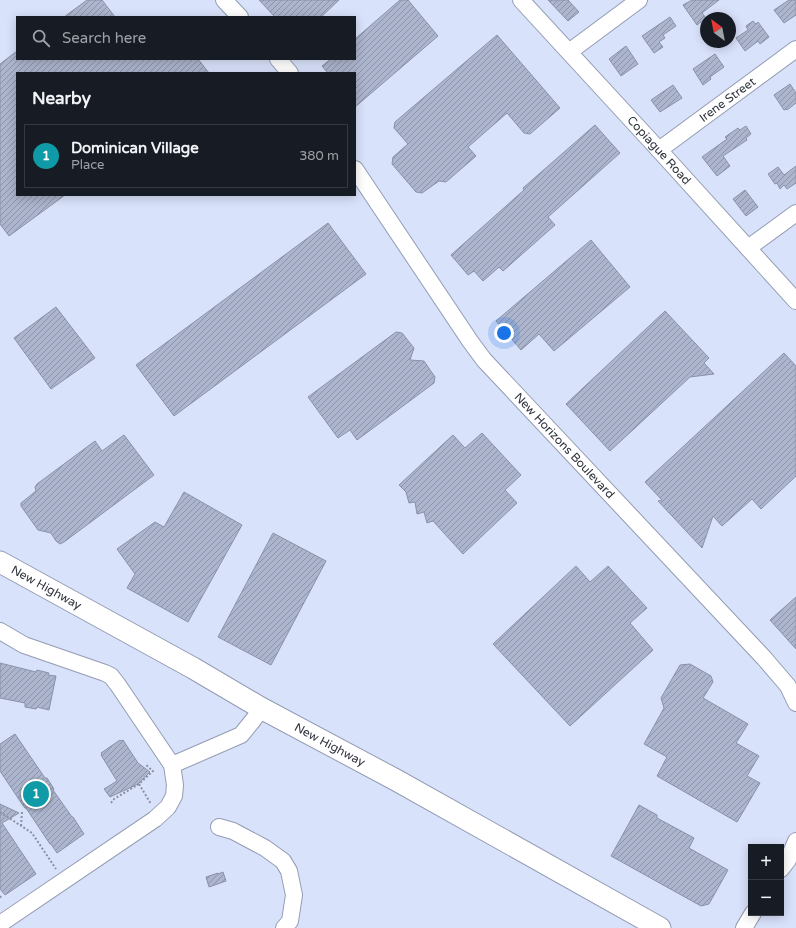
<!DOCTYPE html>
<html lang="en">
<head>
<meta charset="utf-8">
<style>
	:root { --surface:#171b24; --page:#242831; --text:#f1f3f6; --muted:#9ea1a6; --line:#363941; --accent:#1a73e8 }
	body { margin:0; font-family:"Varela Round",sans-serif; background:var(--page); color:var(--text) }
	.controls { position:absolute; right:12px; bottom:12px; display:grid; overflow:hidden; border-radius:0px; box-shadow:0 2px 10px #0003 }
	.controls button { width:36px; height:36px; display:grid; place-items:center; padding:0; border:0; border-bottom:1px solid var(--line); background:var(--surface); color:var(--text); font:20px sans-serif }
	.compass { position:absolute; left:700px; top:12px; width:36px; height:36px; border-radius:50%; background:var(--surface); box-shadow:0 2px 10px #0003; rotate:328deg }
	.you { position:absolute; left:504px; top:333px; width:14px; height:14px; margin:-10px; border:3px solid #fff; border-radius:50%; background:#1a73e8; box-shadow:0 0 0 6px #1a73e833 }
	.badge { display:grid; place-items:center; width:26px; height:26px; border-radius:50%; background:var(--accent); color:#fff; font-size:13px; font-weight:700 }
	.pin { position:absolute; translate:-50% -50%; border:2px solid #fff; box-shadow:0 1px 4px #0006 }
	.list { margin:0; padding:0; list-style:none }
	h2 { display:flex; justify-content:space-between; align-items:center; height:52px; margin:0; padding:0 16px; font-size:17px }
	h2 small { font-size:13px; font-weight:400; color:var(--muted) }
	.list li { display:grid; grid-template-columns:26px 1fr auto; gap:12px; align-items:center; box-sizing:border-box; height:64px; margin:0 8px 8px; padding:0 8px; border:1px solid var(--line); border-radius:0px }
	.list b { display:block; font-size:15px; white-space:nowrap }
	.list p { margin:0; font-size:13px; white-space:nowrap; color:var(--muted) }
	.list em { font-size:13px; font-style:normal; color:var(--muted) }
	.icon { flex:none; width:22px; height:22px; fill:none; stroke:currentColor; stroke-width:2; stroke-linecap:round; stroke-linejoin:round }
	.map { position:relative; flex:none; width:796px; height:928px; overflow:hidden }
	.search { position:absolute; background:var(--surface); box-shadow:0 2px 10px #0003; left:16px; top:16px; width:340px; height:44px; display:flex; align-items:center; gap:10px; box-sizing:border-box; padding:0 14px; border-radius:0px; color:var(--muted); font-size:15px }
	.panel { position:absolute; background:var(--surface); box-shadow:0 2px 10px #0003; left:16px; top:72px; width:340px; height:124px; border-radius:0px }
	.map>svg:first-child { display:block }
</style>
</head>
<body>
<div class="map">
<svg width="796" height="928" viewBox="0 0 796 928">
	<defs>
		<pattern id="building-hatch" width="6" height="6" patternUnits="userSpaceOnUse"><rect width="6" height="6" fill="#acb5cd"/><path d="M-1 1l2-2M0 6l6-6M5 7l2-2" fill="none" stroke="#8c94a8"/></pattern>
	</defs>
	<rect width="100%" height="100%" fill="#d9e2fb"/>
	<g fill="url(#building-hatch)" stroke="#8992a8">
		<path d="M87,0H102L115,17H64Z"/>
		<path d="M259,0H339L321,17H275Z"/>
		<path d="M400,0H408L438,36L355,107V73H328L322,66L331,59H355V39Z"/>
		<path d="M548,0H568L579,12L568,21Z"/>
		<path d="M692,0H719L702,13L706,18L697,25L683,5Z"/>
		<path d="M789,0H796V15L784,23L774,10Z"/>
		<path d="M670,17L676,26L663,35L665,38L659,42L663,47L654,53L642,36Z"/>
		<path d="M753,21L756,24L758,22L769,37L760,44L758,41L745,51L736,38L748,30L746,26Z"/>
		<path d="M497,35L560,108L530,134L524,133L507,113L468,147L476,156L446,182L439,181L422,193L416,192L392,164L393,157L408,144L394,128L395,122Z"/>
		<path d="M626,46L638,64L621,76L609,59Z"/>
		<path d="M17,51V59H198L209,73H17V195H65L9,236L0,224V64Z"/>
		<path d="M715,54L724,67L710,77L711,79L703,85L693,69Z"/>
		<path d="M790,84L796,93V103L787,110L786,109L784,110L774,95Z"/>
		<path d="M673,85L682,98L660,112L651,100Z"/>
		<path d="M595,125L620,153L548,217L555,225L503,271L499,267L483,281L474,271L468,275L451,255L524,190L523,188Z"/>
		<path d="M746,126L751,134L746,138L747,140L723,156L730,166L717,176L702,157L727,139L725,137L738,128L740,130Z"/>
		<path d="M796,166V183L787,189L784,185L780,189L777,183L775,184L768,174L778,167L784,175Z"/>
		<path d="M745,190L758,207L746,216L733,199Z"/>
		<path d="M328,223L366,274L174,416L136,365Z"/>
		<path d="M591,240L630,287L554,351L539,334L521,350L496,321Z"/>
		<path d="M56,307L95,358L51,389L14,338Z"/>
		<path d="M665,311L709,358L704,363L714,374L690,377L610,451L566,404Z"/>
		<path d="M396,332L402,333L414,348L410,360L424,361L435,377L434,383L357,440L350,430L338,438L308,397Z"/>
		<path d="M784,353L796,366V476L761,509L752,499L722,526L713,516L702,548L658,501L662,500L645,482Z"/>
		<path d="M482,433L521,475L505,490L517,503L463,554L433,521L427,523L424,512L417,514L415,502L409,503L406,492L399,485L453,435L465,448Z"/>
		<path d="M124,435L154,475L64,542L60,544L56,541L51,533L38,530L21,506V503L36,491L35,487L37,484L95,441L102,451Z"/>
		<path d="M184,492L242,525L188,622L127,588L135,574L117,549L155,522L164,527Z"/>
		<path d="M273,533L326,561L271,665L218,637Z"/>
		<path d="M576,566L590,582L608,566L647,608L630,623L653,650L570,726L493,644Z"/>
		<path d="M796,597V649L770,620Z"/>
		<path d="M0,663L36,672L37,670L49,673L48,675L56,676L49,710L37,707L36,709L25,707V703L0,698Z"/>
		<path d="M690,664L711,676L713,682L703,698L748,724L736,743L759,756L747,776L760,783L737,822L657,776L667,757L644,744L664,708L661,698L680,665Z"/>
		<path d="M15,734L45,778H47L54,789L53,790L72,817H73L84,834L57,853L51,844H50L26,808H25L18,798L0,771V744Z"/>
		<path d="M120,740L121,741L123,740L138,763L150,772L138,784L110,797L104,789L117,781L101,755L102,754L101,753Z"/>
		<path d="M0,804L19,813L2,823L36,874L5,895L0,889Z"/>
		<path d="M639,805L657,815V818L694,838L689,848L728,870L709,904L701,906L611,856Z"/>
		<path d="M223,872L226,881L209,887L206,877L218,873V874Z"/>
	</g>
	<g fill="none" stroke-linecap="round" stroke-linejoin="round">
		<g stroke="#939cb3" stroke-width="18">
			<g id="minor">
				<path d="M224,0L240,17"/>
				<path id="s1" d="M521,0L659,150L796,301"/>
				<path d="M569,52L639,0"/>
				<path d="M278,59L290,73"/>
				<path id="s2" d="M659,150L796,49"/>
				<path id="s3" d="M355,169L470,341L484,360L764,658L788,686L796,703"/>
				<path d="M748,248L796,213"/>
				<path d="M0,631L24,645L105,673L111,676L118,685L172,765L175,785L174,796L168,807L155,819L0,924"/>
				<path d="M172,765L241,735L254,719L261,708"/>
				<path d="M219,827L233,831L265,848L283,861L289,871L294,895L290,921L284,928"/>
				<path d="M781,869L788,860L796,841"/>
				<path d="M744,928L753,913"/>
			</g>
		</g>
		<g stroke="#939cb3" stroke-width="23">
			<g id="major">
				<path id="s4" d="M0,562L193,668L261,708L396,780L660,928"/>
			</g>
		</g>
		<g stroke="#8a90a2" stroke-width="2" stroke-dasharray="2 2" stroke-linecap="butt">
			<path d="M139,784L151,804"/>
			<path d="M111,803L114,799L139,784L153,771L146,765"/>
			<path d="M0,812L32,833L56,869"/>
			<path d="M21,826L22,812"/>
			<path d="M0,896L2,899"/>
		</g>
		<use href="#minor" stroke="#fff" stroke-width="16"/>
		<use href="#major" stroke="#fff" stroke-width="21"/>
	</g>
	<g text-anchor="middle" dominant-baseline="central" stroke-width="3.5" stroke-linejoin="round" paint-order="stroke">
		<g font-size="12" fill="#2f333c" stroke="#fff">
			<text stroke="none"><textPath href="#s2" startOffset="85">Irene Street</textPath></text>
			<text stroke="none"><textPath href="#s1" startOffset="204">Copiague Road</textPath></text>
			<text stroke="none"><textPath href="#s3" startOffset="348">New Horizons Boulevard</textPath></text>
			<text stroke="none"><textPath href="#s4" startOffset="53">New Highway</textPath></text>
			<text stroke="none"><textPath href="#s4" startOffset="377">New Highway</textPath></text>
		</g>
	</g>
</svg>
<div class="controls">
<button>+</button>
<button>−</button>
</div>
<svg class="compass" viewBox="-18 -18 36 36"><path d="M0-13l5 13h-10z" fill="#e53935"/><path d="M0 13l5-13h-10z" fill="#9ea1a6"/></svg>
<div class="you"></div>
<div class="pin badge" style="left:36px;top:794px;background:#0f9aa8">1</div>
<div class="search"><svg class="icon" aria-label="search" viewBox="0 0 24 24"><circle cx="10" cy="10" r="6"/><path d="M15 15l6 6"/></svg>Search here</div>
<section class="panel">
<h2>Nearby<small></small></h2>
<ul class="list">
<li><span class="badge" style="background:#0f9aa8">1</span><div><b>Dominican Village</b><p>Place</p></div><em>380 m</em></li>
</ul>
</section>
</div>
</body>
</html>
